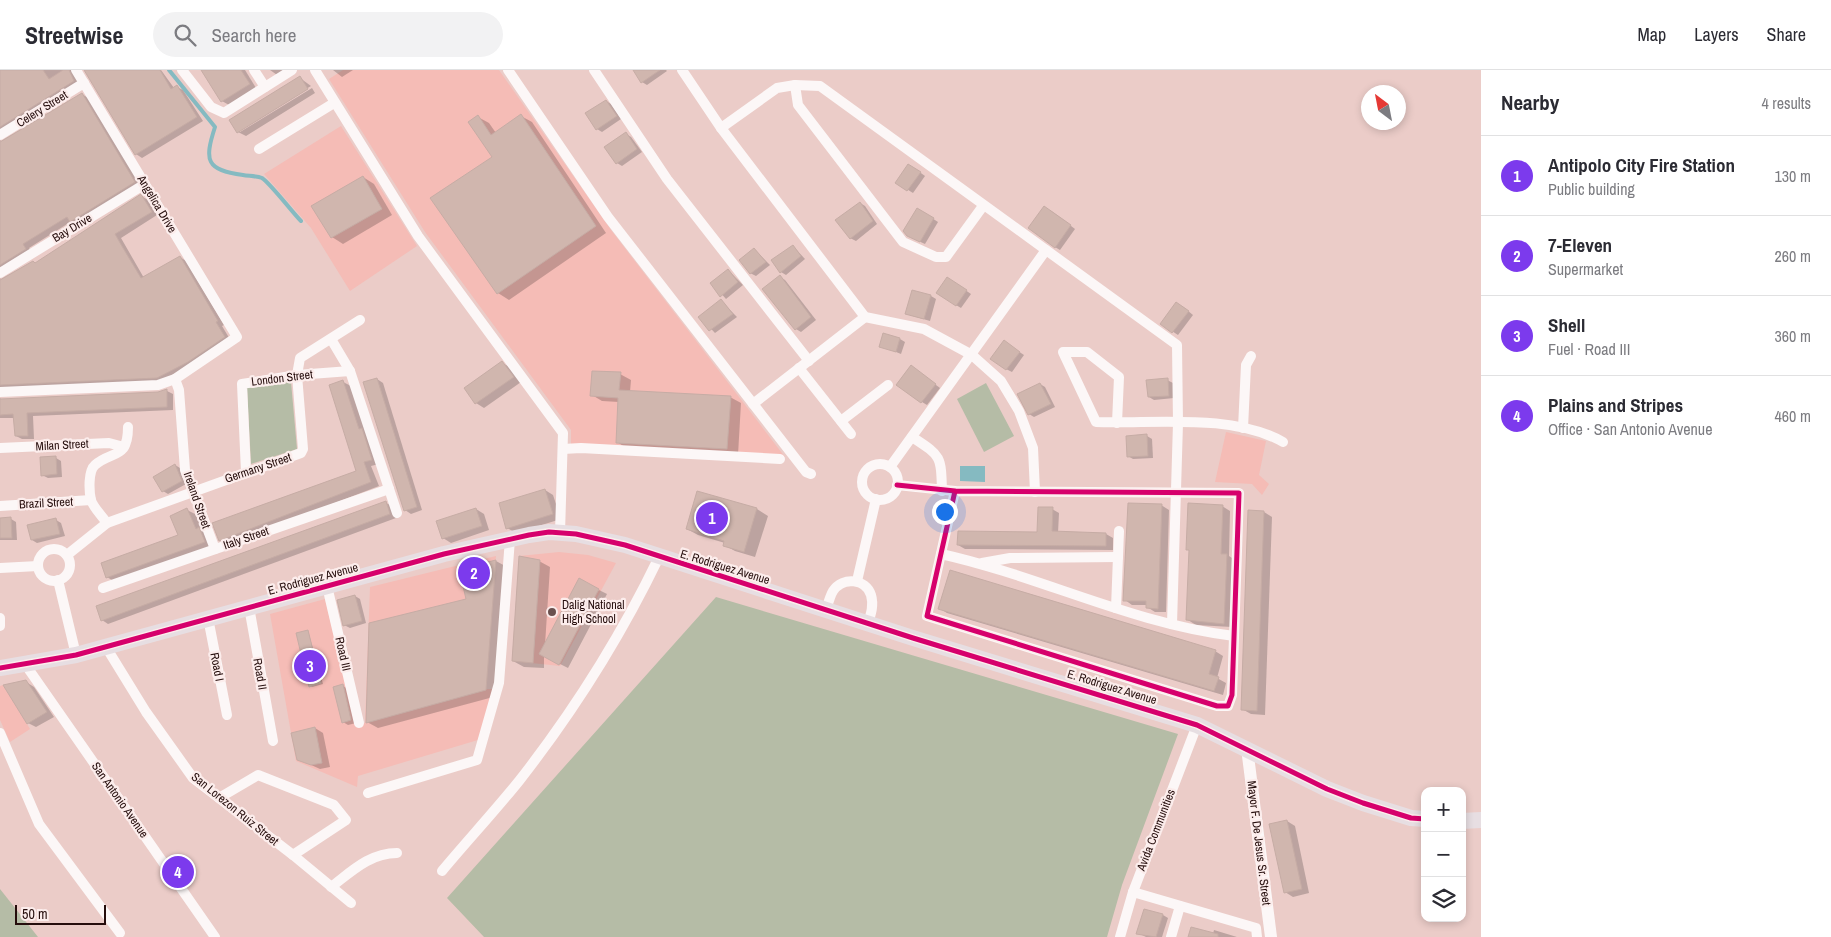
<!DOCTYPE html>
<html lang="en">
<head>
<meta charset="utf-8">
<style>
	:root { --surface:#fff; --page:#f2f2f3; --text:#2b2b33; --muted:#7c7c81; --line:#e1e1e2; --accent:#7c3aed }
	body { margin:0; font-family:"Archivo Narrow",sans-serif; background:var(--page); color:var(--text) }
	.controls { position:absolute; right:15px; bottom:15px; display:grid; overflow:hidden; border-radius:10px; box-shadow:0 2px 8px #0003 }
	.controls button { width:45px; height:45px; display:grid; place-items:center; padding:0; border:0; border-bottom:1px solid var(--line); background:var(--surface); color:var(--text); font:25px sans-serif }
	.compass { position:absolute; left:1361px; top:15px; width:45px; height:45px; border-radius:50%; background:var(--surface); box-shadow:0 2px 8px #0003; rotate:328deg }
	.scale { position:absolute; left:15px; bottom:12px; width:91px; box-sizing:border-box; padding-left:5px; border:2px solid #250d0c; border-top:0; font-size:14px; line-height:18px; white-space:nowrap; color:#250d0c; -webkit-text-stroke:4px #fcedec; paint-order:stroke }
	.you { position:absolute; left:944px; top:441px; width:18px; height:18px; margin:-12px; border:4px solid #fff; border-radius:50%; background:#1a73e8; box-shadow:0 0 0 8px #1a73e833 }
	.badge { display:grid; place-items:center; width:32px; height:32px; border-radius:50%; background:var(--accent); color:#fff; font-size:16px; font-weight:700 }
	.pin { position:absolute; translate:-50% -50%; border:2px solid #fff; box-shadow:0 1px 5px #0006 }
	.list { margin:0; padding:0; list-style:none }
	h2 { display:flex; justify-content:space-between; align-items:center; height:65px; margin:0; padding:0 20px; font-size:21px }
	h2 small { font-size:16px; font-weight:400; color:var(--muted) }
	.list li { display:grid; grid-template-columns:32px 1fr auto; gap:15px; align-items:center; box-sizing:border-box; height:80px; padding:0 20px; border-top:1px solid var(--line) }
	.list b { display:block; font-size:19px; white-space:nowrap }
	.list p { margin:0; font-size:16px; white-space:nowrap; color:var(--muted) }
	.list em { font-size:16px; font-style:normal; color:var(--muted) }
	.icon { flex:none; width:28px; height:28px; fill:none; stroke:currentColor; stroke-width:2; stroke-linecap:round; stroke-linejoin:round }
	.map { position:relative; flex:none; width:1481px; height:867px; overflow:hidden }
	header { display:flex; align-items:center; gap:30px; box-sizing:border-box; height:70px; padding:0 25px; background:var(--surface); border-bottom:1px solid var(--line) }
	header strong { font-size:24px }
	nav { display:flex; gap:28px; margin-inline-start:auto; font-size:18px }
	.search { width:350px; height:45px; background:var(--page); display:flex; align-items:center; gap:12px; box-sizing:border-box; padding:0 18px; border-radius:28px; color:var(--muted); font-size:19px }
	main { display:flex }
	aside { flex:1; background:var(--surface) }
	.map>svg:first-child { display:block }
</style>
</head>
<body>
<header>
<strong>Streetwise</strong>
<div class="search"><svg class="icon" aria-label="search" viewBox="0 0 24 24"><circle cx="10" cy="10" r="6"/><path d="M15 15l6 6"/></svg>Search here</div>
<nav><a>Map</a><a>Layers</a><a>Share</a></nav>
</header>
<main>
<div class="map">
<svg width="1481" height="867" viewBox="0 0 1481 867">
	<rect width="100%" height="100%" fill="#ebccc8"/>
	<g fill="#f5bcb6">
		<path d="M343,0H499L611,160L785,387L571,375V360L425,162L329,9Z"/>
		<path d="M341,56L417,176L350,221L311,158L264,104Z"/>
		<path d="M1226,362L1266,371L1259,405L1269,414L1262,425L1252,414L1215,412Z"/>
		<path d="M559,482L588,485L616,493L560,596L512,591L519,486Z"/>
		<path d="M496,486L486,619H494L478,670L358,706L357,717L296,691L270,544L325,529L356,655L365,653L370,517Z"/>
		<path d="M3,615L30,659L10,672L0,650V616Z"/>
	</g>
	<g fill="#b5bca6">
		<path d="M291,312L297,379L251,394L247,318Z"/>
		<path d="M986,313L1014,366L984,382L957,329Z"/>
		<path d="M716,527L1178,664L1122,815L1107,867H484L447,828Z"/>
		<path d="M0,819L38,867H0Z"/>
	</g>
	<path fill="#85bac1" d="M960,396H985V412L960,411Z"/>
	<g fill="#0003">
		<path d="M0,0H77L80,15L3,63L0,72Z"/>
		<path d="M85,0H161L174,18L177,17L183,20L203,51L142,88L136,84Z"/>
		<path d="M203,0H245L256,18L229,35L222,31Z"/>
		<path d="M270,0H291L280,7Z"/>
		<path d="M333,0H353L342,7Z"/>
		<path d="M634,0H666L667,1L647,15L642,12Z"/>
		<path d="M300,8L311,16L240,59V62L312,18L315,23L246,66L238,62L231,51Z"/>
		<path d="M82,24L88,28L141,116L77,155L72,151L29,178L32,183L2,201L0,210V72Z"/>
		<path d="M606,31L611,34L621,49L602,62L597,59Z"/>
		<path d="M521,46L532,52L606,163L509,230L498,223L493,87L478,47L489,53L496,63Z"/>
		<path d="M626,64L631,67L642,82L622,96L617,93Z"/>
		<path d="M914,98L925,106L913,123L897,113Z"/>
		<path d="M363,107L374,114L392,145L343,174L332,167Z"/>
		<path d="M141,126L148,130L157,145L121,168L144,208L180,187L186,191L224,255L222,256L231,271L164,311L0,325V210L33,192L36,194Z"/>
		<path d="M860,133L865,136L877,154L856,171L850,168Z"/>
		<path d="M918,139L938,152L925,174L914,169Z"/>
		<path d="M1050,140L1075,159L1060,180L1055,177Z"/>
		<path d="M793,176L805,189L786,205L781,202Z"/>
		<path d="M754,179L770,195L756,206L750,203Z"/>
		<path d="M728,200L743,215L726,229L712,213Z"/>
		<path d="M780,207L785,210L816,250L801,262L796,259Z"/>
		<path d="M952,211L971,224L961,238L956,235Z"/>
		<path d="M931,226L936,229L930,251L906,244Z"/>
		<path d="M721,231L737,247L715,263L700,247Z"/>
		<path d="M1182,236L1193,245L1178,265L1161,254Z"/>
		<path d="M900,269L905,272L901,284L881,276Z"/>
		<path d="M1009,275L1024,285L1012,302L1006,299Z"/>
		<path d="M502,293L510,297L521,312L484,338L476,333Z"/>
		<path d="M916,300L940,318L927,335L922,332Z"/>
		<path d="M620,304L631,310L630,322L730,327L741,333L738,385L628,379L617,372L619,332L602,331L592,325Z"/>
		<path d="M377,309L383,313L422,440L411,444L405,440Z"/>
		<path d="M1167,310L1173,313L1174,328L1154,330L1149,327Z"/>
		<path d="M343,312L351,316L379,394L371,396L379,416L228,474L220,470L358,401Z"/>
		<path d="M1040,314L1045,317L1055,337L1034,347L1029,344Z"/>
		<path d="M167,321L173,324V340L33,346L34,369H22L16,366L15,348H0V328L2,330L159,323Z"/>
		<path d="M1147,366L1152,369L1153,388L1133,389L1128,386Z"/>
		<path d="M56,388L61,391L62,407L48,408L42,405Z"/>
		<path d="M175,395L180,398L186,414L168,424L163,421Z"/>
		<path d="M545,420L553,425L561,449L516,463L507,458Z"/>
		<path d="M386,433L392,436L396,448L108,554L102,550Z"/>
		<path d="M1161,435L1169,440L1166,542H1155L1147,537V535H1132L1125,530Z"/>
		<path d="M1222,436L1230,441L1229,486L1235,490L1232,557L1196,555L1188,550L1190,481L1187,479Z"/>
		<path d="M476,439L484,444L489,460L451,473L443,468Z"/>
		<path d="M757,439L768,446L755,487L735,481L724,475L725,473L698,465L687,459Z"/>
		<path d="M1052,439L1059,443L1058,463L1106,464L1113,468V480L965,479L958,475L1038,464Z"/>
		<path d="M187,440L195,444L212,476L115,512L107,507L179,466Z"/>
		<path d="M1264,442L1272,447L1265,645L1251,644L1242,639Z"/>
		<path d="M0,449H11L16,452L17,470H0Z"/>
		<path d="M56,450L61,453L65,466L37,473L32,470Z"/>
		<path d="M496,491L507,497L497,626L378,658L367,652L468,530L460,500Z"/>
		<path d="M539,491L550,497L545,575L599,520L607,524L568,598L544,586V598L524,597L513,591Z"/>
		<path d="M355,526L360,529L366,553L350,558L344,555Z"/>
		<path d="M939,538L1215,581L1223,586L1217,608L1226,613L1223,625L947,543Z"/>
		<path d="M308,561L323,614L312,617L310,616Z"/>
		<path d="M26,612L34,617L54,647L36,657L28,653Z"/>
		<path d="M343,616L348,619L356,653L348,655L343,652Z"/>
		<path d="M315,658L323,663L330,697L320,699L298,689Z"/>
		<path d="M1287,751L1295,756L1309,823L1293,827L1285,822Z"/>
		<path d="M1163,845L1168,848L1162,867H1146L1138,863Z"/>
		<path d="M1214,860L1237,867H1189L1213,864Z"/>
	</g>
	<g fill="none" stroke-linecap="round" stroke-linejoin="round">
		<path stroke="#85bac1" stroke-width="4" d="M169,0L215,57C204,91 206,100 243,105C248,106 257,106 262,108C270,113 293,143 301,151"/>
	</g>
	<g fill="#d0b6ae" stroke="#c6aca5">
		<path d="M0,0H43L49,9L63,0H69L74,11L0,57Z"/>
		<path d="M84,0H160L171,19L177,15L197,47L135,85Z"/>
		<path d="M201,0H241L250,14L221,32Z"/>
		<path d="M633,0H660L641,13Z"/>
		<path d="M300,6L308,19L237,63L229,50Z"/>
		<path d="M82,23L135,112L70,152L67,147L23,174L26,179L0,195V72Z"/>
		<path d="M606,30L617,46L596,60L585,43Z"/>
		<path d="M521,44L596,156L497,224L430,128L492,87L468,52L478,45L491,65Z"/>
		<path d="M626,62L637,79L616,94L604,77Z"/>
		<path d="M908,94L921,102L907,121L895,113Z"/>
		<path d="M363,106L382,139L331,168L311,136Z"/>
		<path d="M141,124L152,142L115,164L123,178L141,208L180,186L218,251L216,252L225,267L188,292L157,308L0,315V210L33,191L35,193Z"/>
		<path d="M860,132L873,151L850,169L835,150Z"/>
		<path d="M1044,136L1071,155L1055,178L1028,158Z"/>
		<path d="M917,138L934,148L920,172L907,166L903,161Z"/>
		<path d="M793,175L801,186L780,203L771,190Z"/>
		<path d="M754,178L766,192L750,204L739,190Z"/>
		<path d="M728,199L738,212L720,227L710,213Z"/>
		<path d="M780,205L811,247L795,260L762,219Z"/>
		<path d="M947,207L967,220L956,236L936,223Z"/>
		<path d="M912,220L931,225L924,249L905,244Z"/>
		<path d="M721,229L733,244L709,261L698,247Z"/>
		<path d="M1176,232L1189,241L1172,263L1160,254Z"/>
		<path d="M883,263L900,268L896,282L879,277Z"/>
		<path d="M1004,270L1020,282L1006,300L990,289Z"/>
		<path d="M502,291L514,307L475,334L464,318Z"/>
		<path d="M911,295L936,314L921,333L896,315Z"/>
		<path d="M592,301L621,302L619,320L731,326L727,379L616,373L618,328L590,326Z"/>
		<path d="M377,308L417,437L404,441L363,312Z"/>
		<path d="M1168,308L1169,326L1148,327L1146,310Z"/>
		<path d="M343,310L359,359L362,358L372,390L364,392L371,412L219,471L212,453L356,401L329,315Z"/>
		<path d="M1040,313L1051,334L1028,345L1017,324Z"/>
		<path d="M167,319V337L27,343L28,366H15L13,344L0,345V329L158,322Z"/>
		<path d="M1147,364L1148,386L1127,387L1126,366Z"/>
		<path d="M56,386L57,404L41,406L40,387Z"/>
		<path d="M175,394L182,411L162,422L153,407Z"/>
		<path d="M545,419L553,444L506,459L499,433Z"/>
		<path d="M697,421L757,438L744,482L723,476L724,471L686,459Z"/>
		<path d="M386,431L390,444L101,551L96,536Z"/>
		<path d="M1128,433L1162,434L1158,539L1146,538V531H1123Z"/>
		<path d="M1188,433L1223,435L1221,484H1227L1224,554L1186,550L1189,480H1186Z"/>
		<path d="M1038,437H1053L1052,461L1106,463V476L957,475L958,461L1037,462Z"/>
		<path d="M187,438L196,459L199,457L205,472L106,508L101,493L178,465L170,446Z"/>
		<path d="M476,438L482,456L442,469L436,451Z"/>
		<path d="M1248,440L1264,441L1257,641L1241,640Z"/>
		<path d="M11,447L12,468H0V448Z"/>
		<path d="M56,448L60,464L31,470L27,455Z"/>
		<path d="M519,486L540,490L533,593L512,591Z"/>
		<path d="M496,490L486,620L366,653L369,553L466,529L459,499Z"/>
		<path d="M950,500L1216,580L1209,604L1219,607L1214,621L938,539Z"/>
		<path d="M579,508L599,519L559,595L539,584Z"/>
		<path d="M355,525L362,551L343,556L337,530Z"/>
		<path d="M308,560L321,613L309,617L296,563Z"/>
		<path d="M26,610L47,642L27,654L3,615Z"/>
		<path d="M343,614L351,650L342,653L333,617Z"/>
		<path d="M315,657L322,693L311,695L297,690L291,663Z"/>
		<path d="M1287,750L1302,819L1284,823L1269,754Z"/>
		<path d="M1144,839L1163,844L1156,867L1136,864Z"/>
		<path d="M1191,857L1218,864V867H1188Z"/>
	</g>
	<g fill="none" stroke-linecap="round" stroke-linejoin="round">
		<g stroke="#fcf7f7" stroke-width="10">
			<path d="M182,0L211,37L224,43L292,0"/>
			<path d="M254,0L265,17"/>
			<path d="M315,0L418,166L563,363L560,463"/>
			<path d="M508,0L608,147L806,402L811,404"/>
			<path d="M594,0L667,109L809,291"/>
			<path d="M682,0L721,58L865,247L924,259L972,285L1001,311L1019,341L1033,378L1035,422"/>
			<path d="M795,15L798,35L903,172L936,187H946L983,136"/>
			<path d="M721,58L777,18L795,15L820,16L1177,275L1178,353L1172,554"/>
			<path d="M0,65L84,13"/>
			<path d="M259,79L334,33"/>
			<path d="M0,203L145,114"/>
			<path d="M331,269L350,301L397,443"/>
			<path d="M799,298L851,364"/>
			<path d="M175,309L179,320L185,400L215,479"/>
			<path d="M0,322L158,315L175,309L237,267L76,0"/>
			<path d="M753,334L865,247"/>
			<path d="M841,351L888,315"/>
			<path d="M1117,353L1119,307L1087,282H1063L1096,352C1154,354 1232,343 1283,372"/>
			<path d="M1243,358L1246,295L1251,286"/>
			<path d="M912,367C941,386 941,385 942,421"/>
			<path d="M0,378L109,373L124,377"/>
			<path d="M563,379L581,378L780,389"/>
			<circle cx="880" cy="412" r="18"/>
			<path d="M890,397L1046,180"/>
			<path d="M246,402L242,314L297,305L350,301"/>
			<path d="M897,415L955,421L1239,423L1232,625L1228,636H1217L927,546L955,421"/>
			<path d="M0,436L91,430"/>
			<path d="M107,453C102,446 93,437 91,430C89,421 88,401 95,395C112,380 128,390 128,357"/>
			<circle cx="54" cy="495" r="16"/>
			<path d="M941,484C1040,506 1133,554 1234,566"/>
			<path d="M67,485L107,453L301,383L303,379L297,305L300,288L360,250"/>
			<path d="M982,493L1010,488L1118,487"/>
			<path d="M0,498L38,496"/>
			<path d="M58,510L76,585"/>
			<path d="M857,511L876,429"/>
			<path d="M327,516L359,653"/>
			<path d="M103,518L389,419"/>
			<path d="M249,537L273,671"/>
			<path d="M1116,538L1119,461"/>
			<path d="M826,540C828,534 830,526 833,521C843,506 866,509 871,525C874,535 871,544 868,553"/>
			<path d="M0,548V556"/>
			<path d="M208,548L227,645"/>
			<path d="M106,577L146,642L193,708L293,785L351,833"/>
			<path d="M25,594L215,867"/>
			<path d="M0,663L39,754L120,863"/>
			<path d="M368,723L477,690L499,613L510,469"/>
			<path d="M219,728L258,705L334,735L346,750L293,785"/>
			<path d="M442,801C467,771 494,742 519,711C573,642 621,566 659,487"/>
			<path d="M331,817C352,801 370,783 397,783"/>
			<path d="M1133,822L1256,858L1257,867"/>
			<path d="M1120,867L1133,822L1197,655"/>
			<path d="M1171,867L1180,836"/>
		</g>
		<path stroke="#fcf7f7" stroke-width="12" d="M1247,678L1271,867"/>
		<g stroke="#e7dee2" stroke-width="16">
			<path d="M0,598L76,585L444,484L529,465L549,462L576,464L625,475L913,568L1197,655L1327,719L1363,733L1411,748L1425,749"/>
			<path d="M1462,751L1481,750"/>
		</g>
		<g stroke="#fcedec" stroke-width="8">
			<g id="cycleway">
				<path d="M897,415L955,421L1239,423L1232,625L1228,636H1217L927,546L955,421"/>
				<path d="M0,598L76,585L444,484L529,465L549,462L576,464L625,475L913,568L1197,655L1327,719L1363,733L1411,748L1425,749"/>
			</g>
		</g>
		<use href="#cycleway" stroke="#d6006c" stroke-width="5"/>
	</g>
	<circle fill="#6a504e" stroke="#fcedec" stroke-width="2" cx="552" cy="542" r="5"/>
	<g text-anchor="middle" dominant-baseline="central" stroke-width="4.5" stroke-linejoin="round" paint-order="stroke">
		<g font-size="12" fill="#250d0c" stroke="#fcedec">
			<text transform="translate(42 39) rotate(-32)">Celery Street</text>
			<text transform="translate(157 134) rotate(59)">Angelica Drive</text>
			<text transform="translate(72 158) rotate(-31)">Bay Drive</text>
			<text transform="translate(282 308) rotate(-7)">London Street</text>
			<text transform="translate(62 375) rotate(-3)">Milan Street</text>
			<text transform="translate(258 398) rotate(-19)">Germany Street</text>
			<text transform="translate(197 430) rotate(71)">Ireland Street</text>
			<text transform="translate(46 433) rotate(-3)">Brazil Street</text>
			<text transform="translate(246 468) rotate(-19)">Italy Street</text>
			<text transform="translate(725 497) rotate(17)">E. Rodriguez Avenue</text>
			<text transform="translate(313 509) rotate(-15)">E. Rodriguez Avenue</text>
			<text transform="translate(343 584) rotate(77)">Road III</text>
			<text transform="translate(217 597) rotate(79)">Road I</text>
			<text transform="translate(260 604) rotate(80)">Road II</text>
			<text transform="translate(1112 617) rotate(17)">E. Rodriguez Avenue</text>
			<text transform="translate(120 730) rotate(55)">San Antonio Avenue</text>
			<text transform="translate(235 739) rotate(39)">San Lorezon Ruiz Street</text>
			<text transform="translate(1156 760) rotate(-69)">Avida Communities</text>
			<text transform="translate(1259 773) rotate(83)">Mayor F. De Jesus Sr. Street</text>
		</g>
		<g font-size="12" fill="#250d0c" stroke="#fcedec" text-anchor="start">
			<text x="562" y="535">Dalig National<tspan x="562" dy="14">High School</tspan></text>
		</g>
	</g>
</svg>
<div class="controls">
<button>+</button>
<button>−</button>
<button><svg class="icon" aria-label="layers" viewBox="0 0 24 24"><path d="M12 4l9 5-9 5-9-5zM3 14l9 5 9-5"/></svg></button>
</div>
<svg class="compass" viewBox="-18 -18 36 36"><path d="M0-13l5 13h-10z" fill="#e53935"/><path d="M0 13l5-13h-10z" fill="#7c7c81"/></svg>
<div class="scale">50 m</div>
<div class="you"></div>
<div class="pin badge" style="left:712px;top:448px">1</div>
<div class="pin badge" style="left:474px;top:503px">2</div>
<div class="pin badge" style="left:310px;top:596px">3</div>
<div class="pin badge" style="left:178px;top:802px">4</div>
</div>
<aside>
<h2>Nearby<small>4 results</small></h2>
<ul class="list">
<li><span class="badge">1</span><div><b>Antipolo City Fire Station</b><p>Public building</p></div><em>130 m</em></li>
<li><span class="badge">2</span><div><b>7-Eleven</b><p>Supermarket</p></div><em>260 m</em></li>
<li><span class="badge">3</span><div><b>Shell</b><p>Fuel · Road III</p></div><em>360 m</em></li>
<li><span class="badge">4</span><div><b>Plains and Stripes</b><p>Office · San Antonio Avenue</p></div><em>460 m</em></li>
</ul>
</aside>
</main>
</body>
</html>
